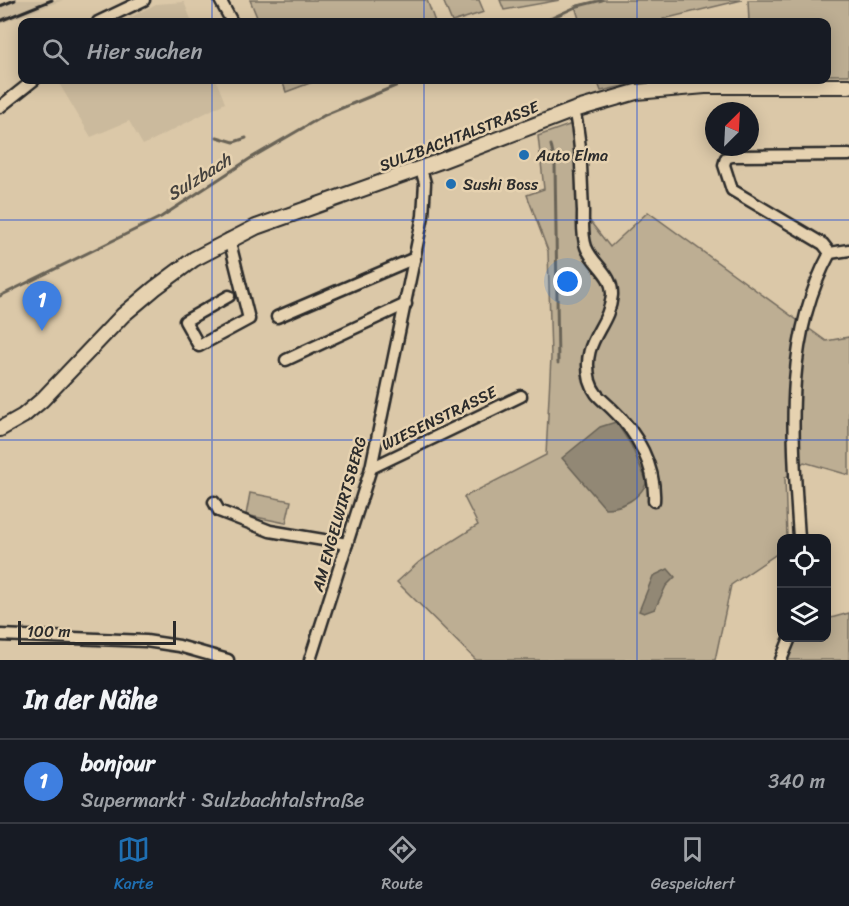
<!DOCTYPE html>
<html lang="de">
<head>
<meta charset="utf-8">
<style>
	:root { --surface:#171b24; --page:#242831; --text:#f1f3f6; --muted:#9ea1a6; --line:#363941; --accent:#1f6fb2 }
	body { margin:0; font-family:Sriracha,sans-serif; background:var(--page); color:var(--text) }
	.controls { position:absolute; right:18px; bottom:18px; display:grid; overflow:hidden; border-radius:12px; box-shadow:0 3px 15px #0003 }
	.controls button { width:54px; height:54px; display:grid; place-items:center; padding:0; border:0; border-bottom:2px solid var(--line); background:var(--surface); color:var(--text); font:30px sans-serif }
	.compass { position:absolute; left:705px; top:102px; width:54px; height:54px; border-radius:50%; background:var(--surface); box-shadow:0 3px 15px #0003; rotate:24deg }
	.scale { position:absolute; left:18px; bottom:15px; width:158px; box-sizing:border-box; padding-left:6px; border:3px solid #2b2b2b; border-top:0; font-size:16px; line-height:21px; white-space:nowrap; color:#2b2b2b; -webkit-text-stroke:4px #e6d2b0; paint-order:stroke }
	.you { position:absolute; left:568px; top:282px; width:21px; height:21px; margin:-15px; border:4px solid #fff; border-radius:50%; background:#1a73e8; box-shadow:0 0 0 9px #1a73e833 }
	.badge { display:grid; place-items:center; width:39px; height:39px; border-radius:50%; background:var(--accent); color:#fff; font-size:20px; font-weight:700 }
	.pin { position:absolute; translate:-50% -50px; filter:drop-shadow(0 2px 3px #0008) }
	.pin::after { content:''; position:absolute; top:32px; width:21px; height:18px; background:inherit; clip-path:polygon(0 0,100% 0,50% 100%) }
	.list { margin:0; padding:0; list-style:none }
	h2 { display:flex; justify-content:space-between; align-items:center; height:78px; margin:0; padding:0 24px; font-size:26px }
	h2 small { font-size:20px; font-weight:400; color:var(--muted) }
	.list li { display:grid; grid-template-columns:39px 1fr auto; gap:18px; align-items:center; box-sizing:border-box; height:84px; padding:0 24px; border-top:2px solid var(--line) }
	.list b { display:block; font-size:22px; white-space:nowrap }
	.list p { margin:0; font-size:20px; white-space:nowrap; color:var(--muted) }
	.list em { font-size:20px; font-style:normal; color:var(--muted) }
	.icon { flex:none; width:33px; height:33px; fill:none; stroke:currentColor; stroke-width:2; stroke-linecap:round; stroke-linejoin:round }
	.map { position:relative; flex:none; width:849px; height:660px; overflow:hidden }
	.search { position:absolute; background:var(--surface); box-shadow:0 3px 15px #0003; left:18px; right:18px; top:18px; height:66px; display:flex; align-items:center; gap:15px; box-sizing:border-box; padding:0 21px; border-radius:12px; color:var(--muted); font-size:22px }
	.sheet { height:162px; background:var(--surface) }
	nav { display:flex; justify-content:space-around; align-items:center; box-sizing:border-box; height:84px; border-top:2px solid var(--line); background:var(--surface); font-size:16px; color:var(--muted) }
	nav a { display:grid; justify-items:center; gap:3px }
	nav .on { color:var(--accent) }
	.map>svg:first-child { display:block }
</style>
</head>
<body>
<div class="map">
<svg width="849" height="660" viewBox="0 0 849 660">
	<rect width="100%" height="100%" fill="#dbc8a8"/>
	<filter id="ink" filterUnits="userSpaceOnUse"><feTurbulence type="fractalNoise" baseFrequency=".0167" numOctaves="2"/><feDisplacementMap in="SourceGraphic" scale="12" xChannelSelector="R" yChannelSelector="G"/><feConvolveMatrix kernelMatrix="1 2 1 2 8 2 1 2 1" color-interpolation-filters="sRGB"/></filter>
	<g filter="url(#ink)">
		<g fill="#cbba9d">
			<path d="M11,0H63L0,24V5Z"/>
			<path d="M184,2L192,22H122L156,4Z"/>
			<path d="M57,80H216L225,103L143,145L129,121L91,137Z"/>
		</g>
		<g fill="#bdae93" stroke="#746c5f" stroke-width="1.5">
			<path d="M250,0H427L435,22H259Z"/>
			<path d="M443,0H479L484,12L452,22Z"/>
			<path d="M500,0H560L504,10Z"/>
			<path d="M603,0H742L663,19V22H580L575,6Z"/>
			<path d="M748,0H849V75H827L826,22H749Z"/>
			<path d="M282,80H318L286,92Z"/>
			<path d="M597,80H651L601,91Z"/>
			<path d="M572,124L576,134L579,225L589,220L610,247L648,212L826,341L849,337V475L804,462L785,478L787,538H782L781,551L731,585L715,660H476L397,582L419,562L478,525L464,497L546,455L551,357L548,251L527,195L544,189L538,136Z"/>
			<path d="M250,493L291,501L286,523L246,515Z"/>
			<path d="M849,613V660H787L794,638H826L827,619Z"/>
		</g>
		<g fill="#928875" stroke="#696357" stroke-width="1.5">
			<path d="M616,422L631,445L647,482C640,498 623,508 605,508L562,458L600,427Z"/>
			<path d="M668,569L675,577L666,586L655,609L644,613L639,611L653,576Z"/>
		</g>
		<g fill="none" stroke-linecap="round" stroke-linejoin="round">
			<g stroke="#696357" stroke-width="3">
				<path d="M543,22L578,6L602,0"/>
				<path d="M217,137L234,142L246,138"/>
				<path d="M551,145L555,164L558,363"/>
				<path d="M0,296L161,217L251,158L325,115L410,80"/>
			</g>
			<g stroke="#2b2b2b" stroke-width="15">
				<g id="minor">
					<path d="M220,0L232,22"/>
					<path d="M98,22L144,0"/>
					<path d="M0,107L34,80"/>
					<path d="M574,110C582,143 581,177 583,211C583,222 582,236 586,247C593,265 613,274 612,295C609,329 580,340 590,381C594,395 602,399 612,409C637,432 656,467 654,501"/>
					<path d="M830,253L849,250"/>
					<path d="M229,296L185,321L199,346L249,319L229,239"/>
					<path d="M277,317L415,258"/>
					<path d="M286,360L406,304"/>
					<path d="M371,468L521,396"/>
					<path d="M214,502L219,511L270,531L347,544"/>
					<path d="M799,538C793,442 782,341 830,253L823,244L732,190L724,165L726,158L732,156L849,155"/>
					<path d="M0,635L146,641L179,646L228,660"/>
					<path d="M310,660L371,468L423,216L425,183L421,169"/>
					<path d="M781,660L790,638"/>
				</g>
			</g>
			<g stroke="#2b2b2b" stroke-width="18">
				<path id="major" d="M0,429L23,416L42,400L123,315L155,288L194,259L256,227L438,162L574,110L636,92L705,86H849"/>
			</g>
			<use href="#minor" stroke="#e6d2b0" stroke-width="10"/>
			<use href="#major" stroke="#e6d2b0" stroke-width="14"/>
			<g stroke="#2b2b2b" stroke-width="3">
				<path d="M0,6L15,0"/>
				<path d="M0,21L52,0"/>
			</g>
		</g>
	</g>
	<path fill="none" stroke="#1d4ed8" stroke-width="1.5" stroke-opacity="0.55" d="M212,0V22M424,0V22M637,0V22M212,80V660M424,80V660M637,80V660M0,220H849M0,440H849"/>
	<g fill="#1f6fb2" stroke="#e6d2b0" stroke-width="2">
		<circle cx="524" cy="155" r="6"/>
		<circle cx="451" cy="184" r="6"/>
	</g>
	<g text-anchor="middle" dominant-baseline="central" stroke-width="5" stroke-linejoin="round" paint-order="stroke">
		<g font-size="16" fill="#2b2b2b" stroke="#e6d2b0">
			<text transform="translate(459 136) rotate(-21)">SULZBACHTALSTRASSE</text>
			<text transform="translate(439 418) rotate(-26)">WIESENSTRASSE</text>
			<text transform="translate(339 514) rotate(-74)">AM ENGELWIRTSBERG</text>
		</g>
		<g font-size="16" fill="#2b2b2b" stroke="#e6d2b0" text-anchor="start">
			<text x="536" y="155">Auto Elma</text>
			<text x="463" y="184">Sushi Boss</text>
		</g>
		<g font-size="18" font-style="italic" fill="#45423e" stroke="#e6d2b0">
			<text transform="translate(199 177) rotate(-32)">Sulzbach</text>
		</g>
	</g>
</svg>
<div class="controls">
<button><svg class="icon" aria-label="locate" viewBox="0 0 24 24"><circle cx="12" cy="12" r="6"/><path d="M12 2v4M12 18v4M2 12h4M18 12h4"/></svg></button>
<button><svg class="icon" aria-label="layers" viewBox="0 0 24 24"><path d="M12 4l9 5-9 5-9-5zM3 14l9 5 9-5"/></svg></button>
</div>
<svg class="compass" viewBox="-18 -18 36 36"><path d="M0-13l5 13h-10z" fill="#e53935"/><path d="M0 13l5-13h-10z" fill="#9ea1a6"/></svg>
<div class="scale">100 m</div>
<div class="you"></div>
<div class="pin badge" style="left:42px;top:331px;background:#3f7fe0">1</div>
<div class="search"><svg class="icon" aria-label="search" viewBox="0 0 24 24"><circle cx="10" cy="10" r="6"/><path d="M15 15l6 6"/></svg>Hier suchen</div>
</div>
<section class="sheet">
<h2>In der Nähe<small></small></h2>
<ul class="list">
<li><span class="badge" style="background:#3f7fe0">1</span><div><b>bonjour</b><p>Supermarkt · Sulzbachtalstraße</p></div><em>340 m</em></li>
</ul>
</section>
<nav>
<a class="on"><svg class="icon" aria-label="map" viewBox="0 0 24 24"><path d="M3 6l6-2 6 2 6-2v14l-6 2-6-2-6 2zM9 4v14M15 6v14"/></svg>Karte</a>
<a><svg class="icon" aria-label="directions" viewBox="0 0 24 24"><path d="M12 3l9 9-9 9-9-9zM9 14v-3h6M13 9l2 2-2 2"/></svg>Route</a>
<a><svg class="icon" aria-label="saved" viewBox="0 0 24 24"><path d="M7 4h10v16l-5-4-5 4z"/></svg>Gespeichert</a>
</nav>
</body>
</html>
